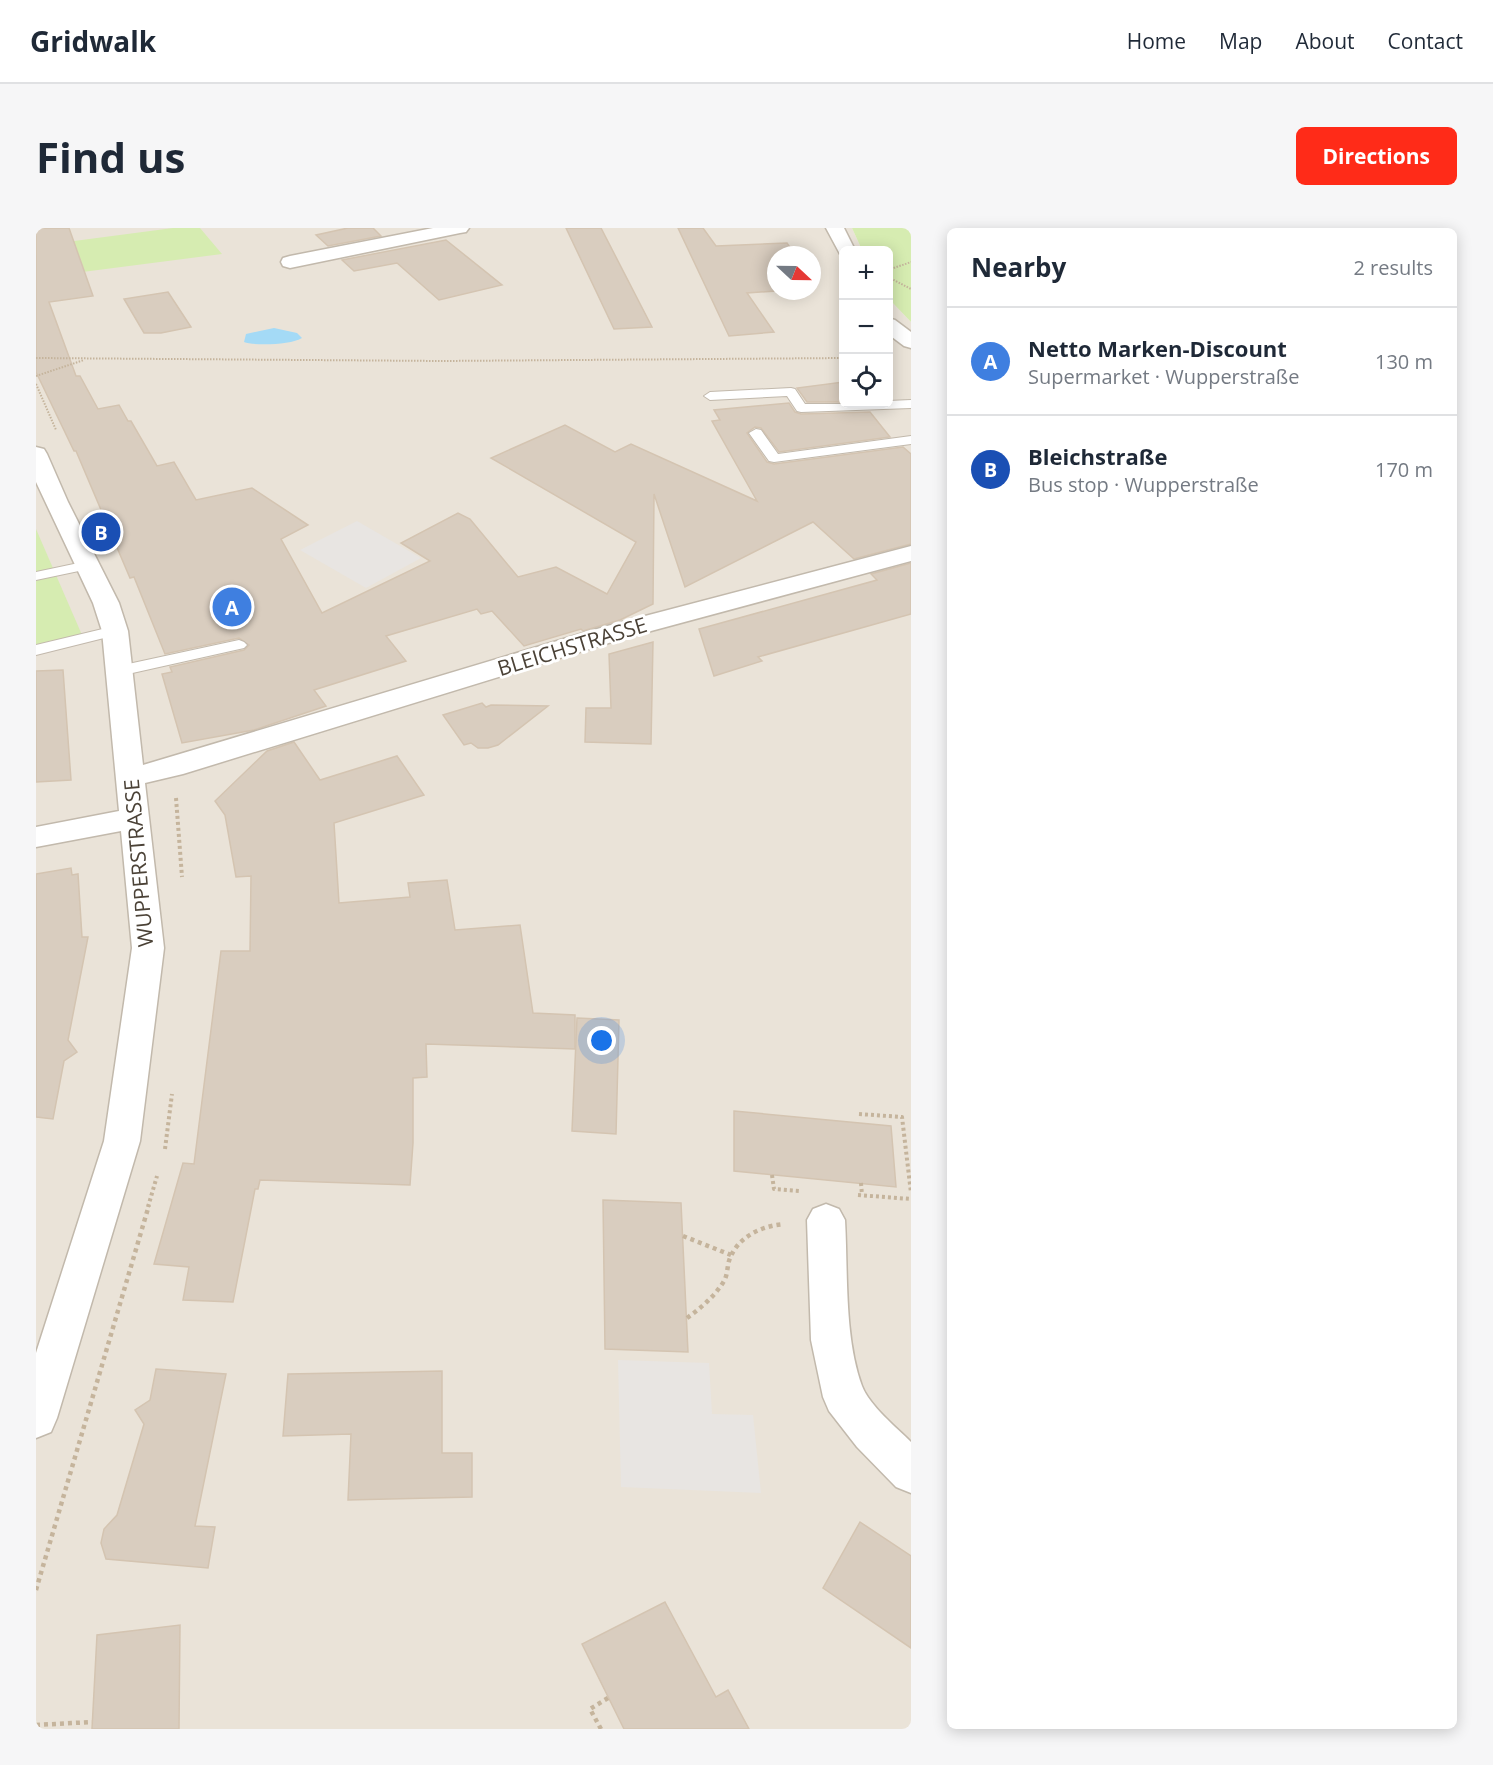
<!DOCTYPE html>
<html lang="en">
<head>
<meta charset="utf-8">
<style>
	:root { --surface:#fff; --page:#f6f6f7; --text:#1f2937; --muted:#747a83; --line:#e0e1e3; --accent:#ff2b18 }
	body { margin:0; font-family:"Open Sans",sans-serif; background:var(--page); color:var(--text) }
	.controls { position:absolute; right:18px; top:18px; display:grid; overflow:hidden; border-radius:9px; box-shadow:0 3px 15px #0003 }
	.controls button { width:54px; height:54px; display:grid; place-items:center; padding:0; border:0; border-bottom:2px solid var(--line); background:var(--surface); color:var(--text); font:30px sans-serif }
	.compass { position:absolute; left:731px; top:18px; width:54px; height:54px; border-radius:50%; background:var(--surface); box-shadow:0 3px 15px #0003; rotate:112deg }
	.you { position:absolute; left:566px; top:813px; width:21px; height:21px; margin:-15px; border:4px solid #fff; border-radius:50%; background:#1a73e8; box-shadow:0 0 0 9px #1a73e833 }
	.badge { display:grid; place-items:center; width:39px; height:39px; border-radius:50%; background:var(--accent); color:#fff; font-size:20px; font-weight:700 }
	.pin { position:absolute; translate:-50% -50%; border:3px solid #fff; box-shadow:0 2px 6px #0006 }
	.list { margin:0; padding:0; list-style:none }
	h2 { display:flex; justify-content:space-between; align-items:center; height:78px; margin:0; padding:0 24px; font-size:26px }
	h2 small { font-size:20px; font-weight:400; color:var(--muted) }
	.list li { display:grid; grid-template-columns:39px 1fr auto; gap:18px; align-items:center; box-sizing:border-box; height:108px; padding:0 24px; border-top:2px solid var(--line) }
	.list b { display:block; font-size:22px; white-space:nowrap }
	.list p { margin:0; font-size:20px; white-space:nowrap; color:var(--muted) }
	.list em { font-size:20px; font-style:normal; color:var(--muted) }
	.icon { flex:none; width:33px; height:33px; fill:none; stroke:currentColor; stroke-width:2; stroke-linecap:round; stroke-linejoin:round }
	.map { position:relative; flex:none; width:875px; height:1501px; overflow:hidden; border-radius:9px }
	header { display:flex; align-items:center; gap:36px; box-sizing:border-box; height:84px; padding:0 30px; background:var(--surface); border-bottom:2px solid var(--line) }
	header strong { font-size:28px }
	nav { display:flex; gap:33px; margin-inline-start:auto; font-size:21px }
	.intro { display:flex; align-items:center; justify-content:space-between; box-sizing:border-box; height:144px; padding:0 36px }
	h1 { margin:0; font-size:42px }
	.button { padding:15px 27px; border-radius:9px; background:var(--accent); color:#fff; font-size:21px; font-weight:700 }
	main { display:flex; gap:36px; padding:0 36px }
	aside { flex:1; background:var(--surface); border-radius:9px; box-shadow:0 3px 15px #0003 }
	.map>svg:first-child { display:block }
</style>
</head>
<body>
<header>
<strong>Gridwalk</strong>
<nav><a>Home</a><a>Map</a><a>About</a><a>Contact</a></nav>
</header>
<div class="intro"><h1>Find us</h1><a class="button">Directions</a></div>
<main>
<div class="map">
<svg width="875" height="1501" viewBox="0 0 875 1501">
	<rect width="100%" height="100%" fill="#f6f2ea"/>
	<path fill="#eae3d8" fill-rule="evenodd" d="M0,0H816L826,22H808V176H852L853,71L875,94V1501H0ZM740,27H776V63H740Z"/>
	<g fill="#d6ecb1">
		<path d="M137,0H164L186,26L0,50V18Z"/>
		<path d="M816,0H875V94L853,71L852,22H826Z"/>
		<path d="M0,301L46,407L0,418Z"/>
	</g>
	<g fill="#e8e5e2">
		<path d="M321,293L385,330L330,360L264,322Z"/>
		<path d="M582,1132L673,1135L676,1186L717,1187L725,1265L585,1259Z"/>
	</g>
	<path fill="#a4daf6" d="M238,100L261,105L266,110C255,117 218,118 208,114L210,106Z"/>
	<g fill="#d9cdbf" stroke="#d4c4b1" stroke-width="1.5">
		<path d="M0,0H33L57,68L13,74L40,148H44L62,181L83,177L92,193H95L121,238L138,234L160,272L216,260L272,297L245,311L286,385L394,333L365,315L422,285L434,291L482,349L520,339L571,366L600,314L455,230L529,197L579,224L595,216L721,273L676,193L684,192L678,182L753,175L759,184L765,186L834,184L854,209L743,224L725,200L719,199L711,205L731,234L738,236L867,219L875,226V316L818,331L777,294L649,359L618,266L617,376L584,392L547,403L545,401L488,418L456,383L445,386L441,381L350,408L370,433L278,462L290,478L218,502L146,515L126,446L136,444L134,439L208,422L213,417L203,410L129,426L98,349L94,350L40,223H38L0,144Z"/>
		<path d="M312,0H337L345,8L292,18L280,7Z"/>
		<path d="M530,0H565L616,99L578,101Z"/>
		<path d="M642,0H667L680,18L751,15L759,27H740V63L711,65L738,104L693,108Z"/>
		<path d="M410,12L466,57L403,72L361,35L318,43L306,32Z"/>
		<path d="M132,64L155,99L125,105H108L88,71Z"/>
		<path d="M807,154V174H771L761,160Z"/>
		<path d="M875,335V386L722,429L726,433L678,448L663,401L841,352L835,346Z"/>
		<path d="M617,414L615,516L549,514L550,480H575L573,426Z"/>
		<path d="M27,442L35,552L0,554V443Z"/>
		<path d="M446,475L450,479L455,477L512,478L462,517L452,520H442L435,515L428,517L407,487Z"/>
		<path d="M258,514L284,552L361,528L388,567L298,595L303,675L374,669L372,655L411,652L419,702L484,697L497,785L539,787V821L390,816L391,849L377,850V915L374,957L224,952L222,961H219L197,1074L147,1072L153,1039L118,1036L147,935L158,936L185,723H214L215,648L200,649L189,587L179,573L231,523Z"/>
		<path d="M35,640L36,647L42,646L46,709H52L32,812L41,824L28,833L17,891L0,889V646Z"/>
		<path d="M541,790L583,792L580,906L536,903Z"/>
		<path d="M698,883L855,898L860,959L698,943Z"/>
		<path d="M567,972L645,975L652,1124L569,1121Z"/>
		<path d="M120,1141L190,1146L159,1298L179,1299L172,1340L70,1331L65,1315L68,1301L81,1287L108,1196L99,1182L114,1172Z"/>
		<path d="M406,1143V1225H436V1269L312,1272L315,1206L247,1208L252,1146Z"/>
		<path d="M824,1294L875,1328V1420L787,1360Z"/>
		<path d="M629,1374L680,1469L692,1462L713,1501H588L546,1416Z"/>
		<path d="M144,1397L143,1501H56L61,1407Z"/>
	</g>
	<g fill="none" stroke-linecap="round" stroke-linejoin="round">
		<g stroke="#c2b9ac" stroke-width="2">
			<g id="lane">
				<path d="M755,160L759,161L769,176H852V173L875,172V180L765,184L761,183L751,168L674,172L668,168L674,164Z"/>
				<path d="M720,201L725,202L742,226L875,208V216L738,234L733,233L713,205Z"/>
				<path d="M52,333L57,334L59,337L57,340L0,352V344Z"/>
				<path d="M79,398L84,400L87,403L84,406L0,427V417Z"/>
				<path d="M203,412L208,414L211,417L208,420L83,448L75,443L83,438Z"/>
			</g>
		</g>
		<g stroke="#c2b9ac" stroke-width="3">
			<g id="street">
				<path d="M397,0H433L430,4L424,5L254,40L247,38L245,34L247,30L254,28Z"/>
				<path d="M790,0H808L819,22H808V27L804,26Z"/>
				<path d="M852,90L859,92L875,104V120L868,118L852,106Z"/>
				<path d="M0,219L8,221L11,226L32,274L83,375L92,403L107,537L571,398L875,318V333L589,410L147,546L109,555L128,720L104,913L21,1190L15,1204L0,1210V1125L68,913L96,720L85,603L0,619V599L83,583L66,403L57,375L0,254Z"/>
				<path d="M790,976L803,981L809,992C812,1044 808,1109 826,1158C833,1177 861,1200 875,1214V1265L860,1259L821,1219L793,1183L787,1169L775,1112L771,992L777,981Z"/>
			</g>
		</g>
		<g stroke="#c5b49c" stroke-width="2" stroke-dasharray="1.5 1.5" stroke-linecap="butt">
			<path d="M852,42L875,34"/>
			<path d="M852,49L875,61"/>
			<path d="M808,95H804L808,102"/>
			<path d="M0,130L406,133L808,130"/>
			<path d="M0,148L48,132"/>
			<path d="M0,156L20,202"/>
		</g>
		<g stroke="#c5b49c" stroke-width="4" stroke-dasharray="3 3" stroke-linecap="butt">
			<path d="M140,570L146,649"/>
			<path d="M823,886L866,889L875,965"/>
			<path d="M129,921L136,866"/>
			<path d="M736,947L738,961L764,963"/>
			<path d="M825,955L826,967"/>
			<path d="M822,967L875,971"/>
			<path d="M112,979L121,948"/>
		</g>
		<g stroke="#c5b49c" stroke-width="4.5" stroke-dasharray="4 4" stroke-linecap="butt">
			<path d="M647,1008L695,1027"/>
			<path d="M651,1090C665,1080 679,1068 688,1053C692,1046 691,1037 694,1030C703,1008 726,998 748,996"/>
			<path d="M0,1362L113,977"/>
			<path d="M0,1497L56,1494"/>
			<path d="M565,1501L554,1481L572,1470"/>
		</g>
		<use href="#lane" fill="#fff" fill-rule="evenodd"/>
		<use href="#street" fill="#fff" fill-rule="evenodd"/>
	</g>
	<g text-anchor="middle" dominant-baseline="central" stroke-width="6" stroke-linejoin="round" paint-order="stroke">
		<g font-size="21" fill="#4b4237" stroke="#fff">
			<text transform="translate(536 418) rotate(-17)">BLEICHSTRASSE</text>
			<text transform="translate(102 635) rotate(-95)">WUPPERSTRASSE</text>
		</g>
	</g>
</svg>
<div class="controls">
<button>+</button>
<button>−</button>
<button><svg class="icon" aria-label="locate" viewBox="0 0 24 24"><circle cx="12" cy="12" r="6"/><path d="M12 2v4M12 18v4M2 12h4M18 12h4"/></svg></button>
</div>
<svg class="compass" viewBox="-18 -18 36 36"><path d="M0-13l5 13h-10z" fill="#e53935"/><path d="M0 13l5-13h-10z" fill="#747a83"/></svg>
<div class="you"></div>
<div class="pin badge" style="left:196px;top:379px;background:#3f7fe0">A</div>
<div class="pin badge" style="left:65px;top:304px;background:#1a4fb4">B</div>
</div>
<aside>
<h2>Nearby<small>2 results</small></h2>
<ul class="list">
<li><span class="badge" style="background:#3f7fe0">A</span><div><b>Netto Marken-Discount</b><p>Supermarket · Wupperstraße</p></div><em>130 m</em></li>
<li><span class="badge" style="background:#1a4fb4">B</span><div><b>Bleichstraße</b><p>Bus stop · Wupperstraße</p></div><em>170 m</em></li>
</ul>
</aside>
</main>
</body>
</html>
